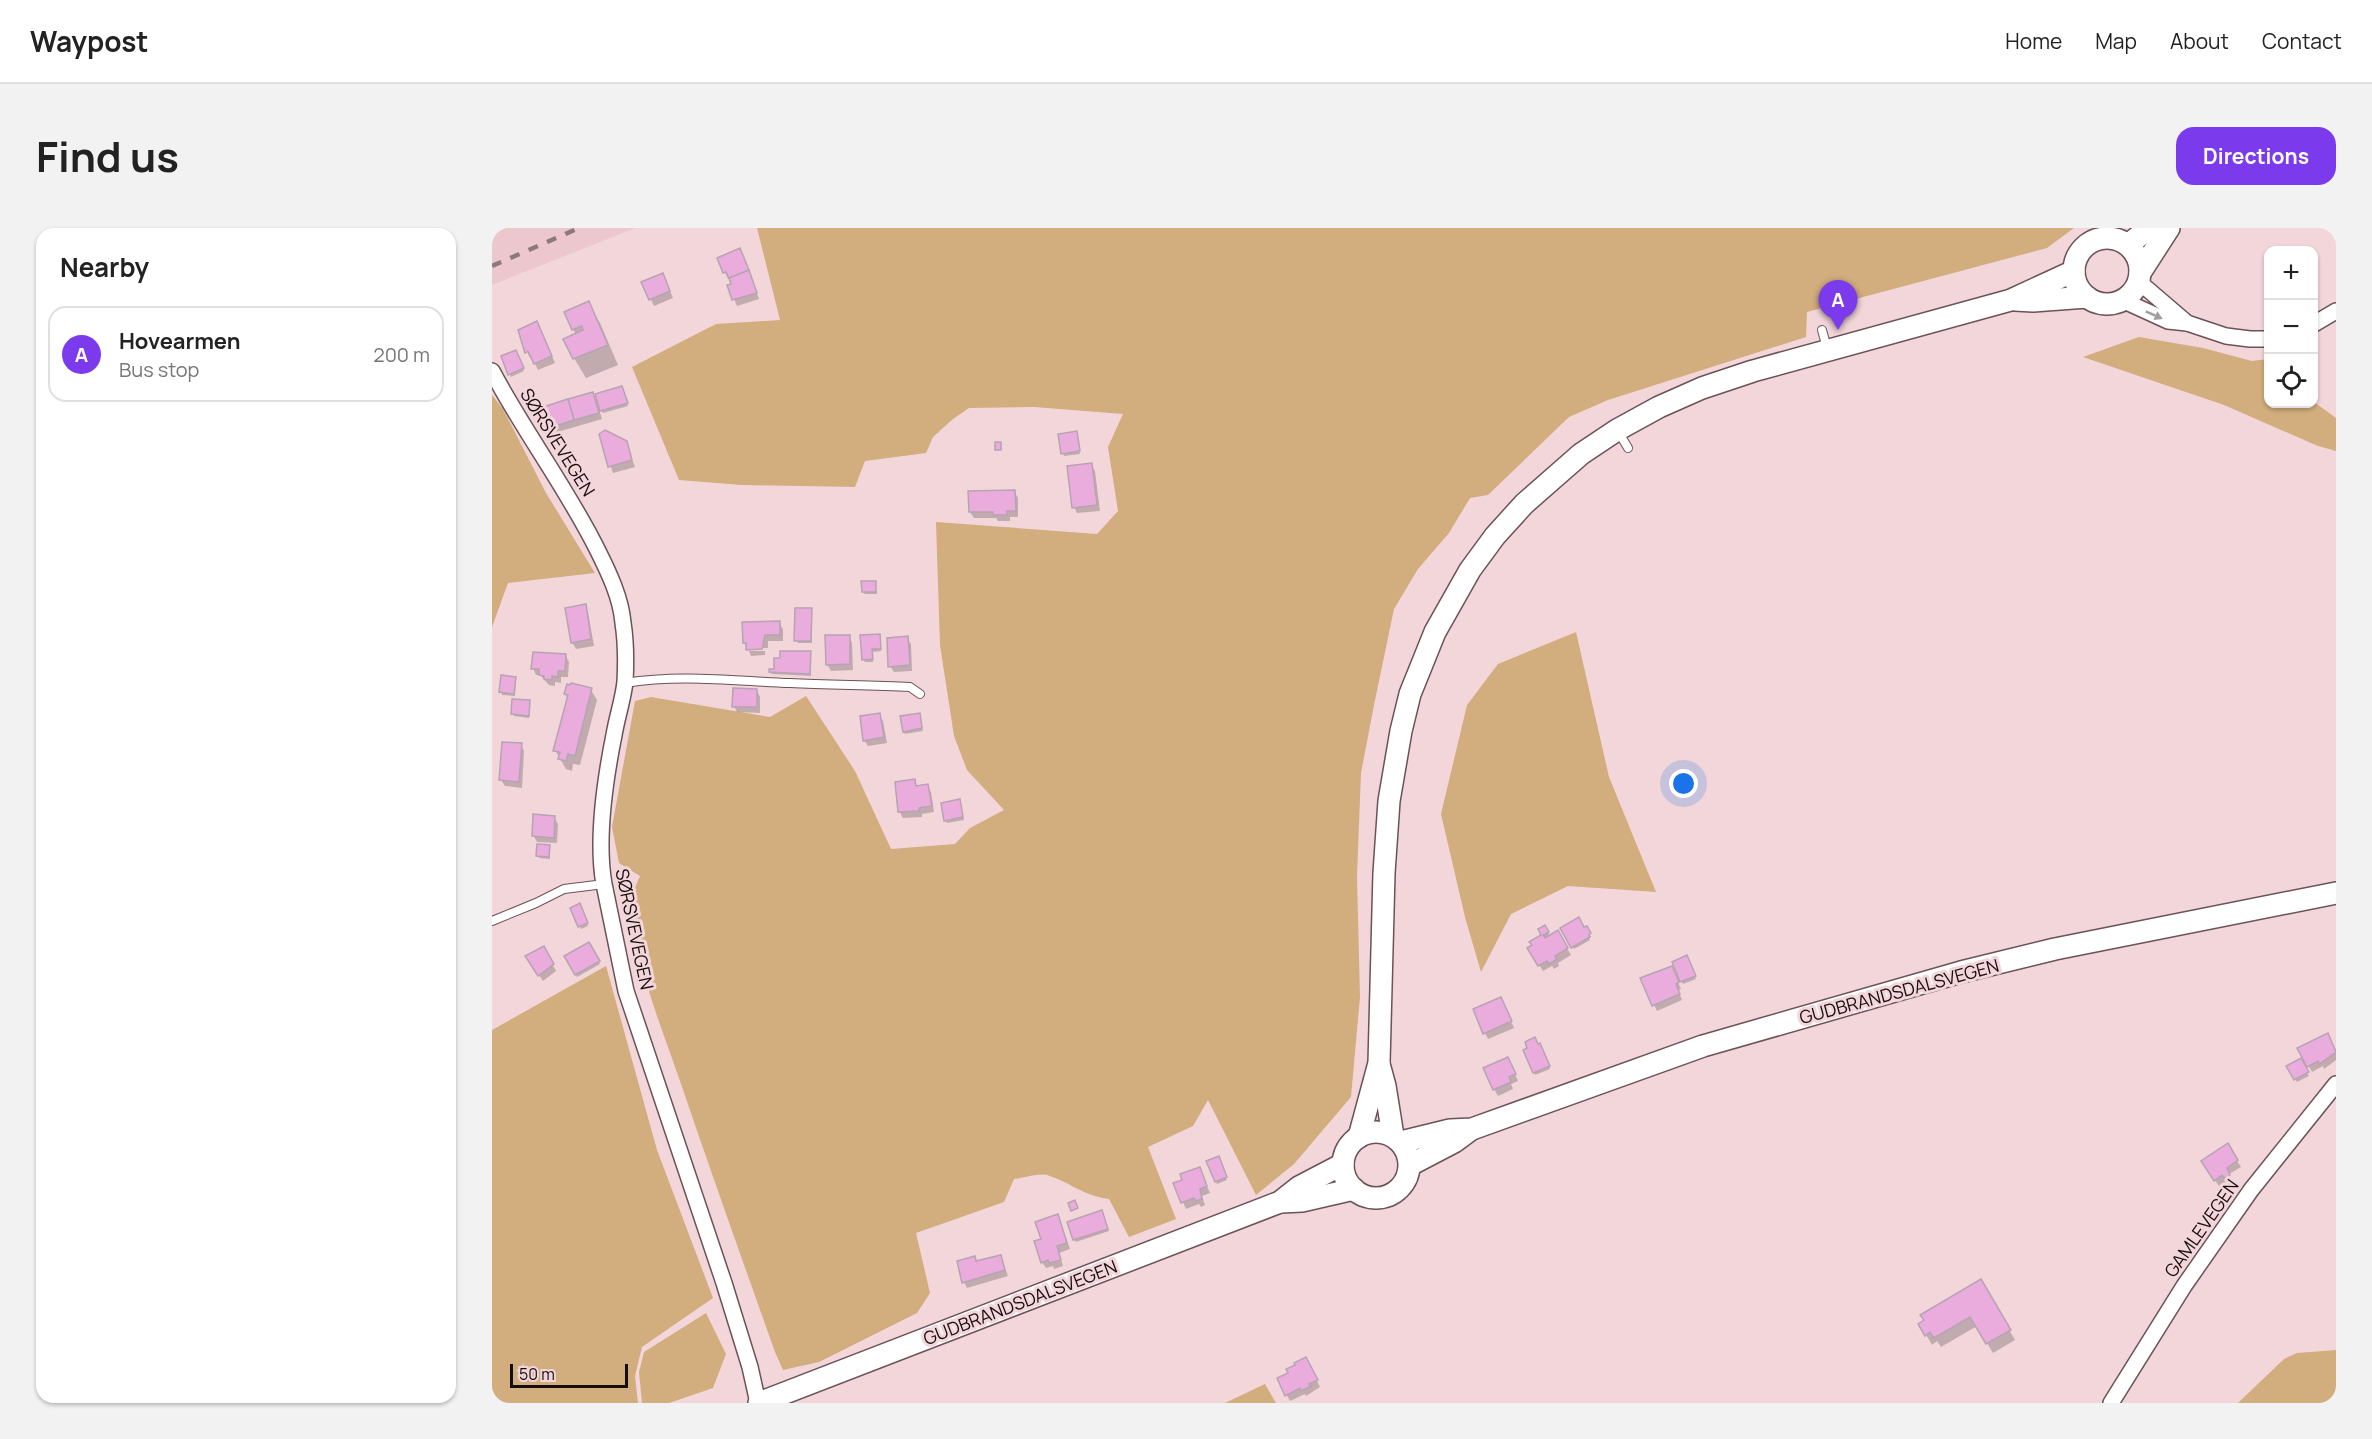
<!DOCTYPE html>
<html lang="en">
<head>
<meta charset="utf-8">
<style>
	:root { --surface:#fff; --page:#f2f2f2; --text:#222; --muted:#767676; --line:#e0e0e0; --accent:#7c3aed }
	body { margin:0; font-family:Manrope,sans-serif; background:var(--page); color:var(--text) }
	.controls { position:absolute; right:18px; top:18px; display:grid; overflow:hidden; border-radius:12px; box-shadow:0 2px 4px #0004 }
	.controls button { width:54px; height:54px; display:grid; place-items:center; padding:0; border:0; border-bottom:2px solid var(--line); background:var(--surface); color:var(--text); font:30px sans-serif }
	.scale { position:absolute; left:18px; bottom:15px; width:118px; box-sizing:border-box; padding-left:6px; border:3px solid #160c0e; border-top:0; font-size:16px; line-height:21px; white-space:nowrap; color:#160c0e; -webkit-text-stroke:4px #f2d6da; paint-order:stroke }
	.you { position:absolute; left:1192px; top:556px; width:21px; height:21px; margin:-15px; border:4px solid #fff; border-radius:50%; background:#1a73e8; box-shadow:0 0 0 9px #1a73e833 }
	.badge { display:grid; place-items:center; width:39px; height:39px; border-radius:50%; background:var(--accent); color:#fff; font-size:20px; font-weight:700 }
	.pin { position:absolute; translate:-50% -50px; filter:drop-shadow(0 2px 3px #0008) }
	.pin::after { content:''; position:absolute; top:32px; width:21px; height:18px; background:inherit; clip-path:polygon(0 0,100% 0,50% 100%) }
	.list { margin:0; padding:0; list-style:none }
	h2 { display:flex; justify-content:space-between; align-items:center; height:78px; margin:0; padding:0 24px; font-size:26px }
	h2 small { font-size:20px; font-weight:400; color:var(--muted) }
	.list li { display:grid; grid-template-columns:39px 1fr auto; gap:18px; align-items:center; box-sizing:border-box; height:96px; margin:0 12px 12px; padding:0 12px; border:2px solid var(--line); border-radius:18px }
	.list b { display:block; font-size:22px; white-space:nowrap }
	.list p { margin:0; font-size:20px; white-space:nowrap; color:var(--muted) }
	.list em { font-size:20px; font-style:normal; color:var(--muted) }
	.icon { flex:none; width:33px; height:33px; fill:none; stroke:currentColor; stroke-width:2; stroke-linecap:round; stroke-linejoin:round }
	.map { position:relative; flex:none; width:1844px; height:1175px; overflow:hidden; border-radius:18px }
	header { display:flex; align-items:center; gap:36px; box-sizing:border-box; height:84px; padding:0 30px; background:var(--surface); border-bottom:2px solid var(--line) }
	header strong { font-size:28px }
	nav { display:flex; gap:33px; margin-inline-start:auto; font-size:21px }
	.intro { display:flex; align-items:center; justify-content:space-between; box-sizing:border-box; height:144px; padding:0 36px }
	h1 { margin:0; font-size:42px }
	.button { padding:15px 27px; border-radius:18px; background:var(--accent); color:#fff; font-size:21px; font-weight:700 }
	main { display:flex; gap:36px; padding:0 36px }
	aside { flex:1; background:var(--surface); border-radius:18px; box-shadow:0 2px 4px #0004 }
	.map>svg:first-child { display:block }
</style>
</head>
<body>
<header>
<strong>Waypost</strong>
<nav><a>Home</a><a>Map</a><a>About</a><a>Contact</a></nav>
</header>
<div class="intro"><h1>Find us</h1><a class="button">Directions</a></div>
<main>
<aside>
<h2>Nearby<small></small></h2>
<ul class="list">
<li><span class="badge">A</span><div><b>Hovearmen</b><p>Bus stop</p></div><em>200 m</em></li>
</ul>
</aside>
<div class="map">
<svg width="1844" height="1175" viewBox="0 0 1844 1175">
	<rect width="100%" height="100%" fill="#f2d6da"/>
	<path fill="#ecc7cd" d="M0,0H143L0,57Z"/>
	<g fill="#d2ad7d">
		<path d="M265,0H1582L1555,20L1315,84L1314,109L1116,172L1077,189L996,267L978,270L957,305L926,341L902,381L882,477L869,545L865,648L868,769L859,869L802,936L764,967L716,872L701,898L656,919L684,991L637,1009L617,971C589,967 578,954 555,947C546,945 532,950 522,951L512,974L424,1005L438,1065L425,1085L327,1134L291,1142L283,1124C251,1034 219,944 188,853C170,801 146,742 140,687C138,673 142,661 148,648L127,635L120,599L143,473L159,469L278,489L314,468L363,543L399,621L463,616L478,600L512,582L475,542L462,508L448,417L444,294L605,306L626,283L616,219L631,186L542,179L477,180L461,191L441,209L434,225L373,233L363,259L250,257L187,252L140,139L224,96L288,92Z"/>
		<path d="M1647,109L1711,120L1760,133L1776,131V176H1822V174L1844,190V223L1826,218L1732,177L1591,129Z"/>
		<path d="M0,167L11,181L54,265L103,345L16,355L0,399Z"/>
		<path d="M1084,404L1117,549L1164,664L1076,658L1019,686L989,744L973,689L949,586L975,477L1006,436Z"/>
		<path d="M114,738L165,922L221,1070L150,1119L143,1148L146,1175H0V802Z"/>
		<path d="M214,1085L234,1126L221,1160L177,1175H150L147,1144L152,1124Z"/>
		<path d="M1844,1122V1175H1746L1792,1131L1805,1125Z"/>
		<path d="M773,1156L784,1175H733Z"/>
	</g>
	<g fill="#0003">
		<path d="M251,28L267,71L245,78L242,71L238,50L236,51L227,31Z"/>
		<path d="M174,53L181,70L162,78L151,55Z"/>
		<path d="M96,75L108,95L126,137L94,150L82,130L84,107L81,101Z"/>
		<path d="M48,101L63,135L46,142L40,129L38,130L35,124L28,102Z"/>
		<path d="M23,124L32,143L19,149L11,129Z"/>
		<path d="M131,162L136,178L111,185L106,178L110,191L62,205L59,199L100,165L107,177Z"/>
		<path d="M108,207L133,214L143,239L121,245Z"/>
		<path d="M586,208L588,226L572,228L571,225Z"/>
		<path d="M599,237L603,243L608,283L585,285L582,279Z"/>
		<path d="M522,263L526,270V289H518V293H506L504,290H482L478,284Z"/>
		<path d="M383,354L385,366H373L371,364Z"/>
		<path d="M93,378L96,384L102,418L84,421L80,414Z"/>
		<path d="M319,382L320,415H306L304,412Z"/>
		<path d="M287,395L291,401V413H276V420H256V423L252,414Z"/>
		<path d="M387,407L389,423L381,424V434H373L371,431Z"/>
		<path d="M357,408L360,415L361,442L339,443L335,436Z"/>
		<path d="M415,410L419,416L420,443L402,444L398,438Z"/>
		<path d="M257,423H273V427L259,428Z"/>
		<path d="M318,425L319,448L280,446L278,444Z"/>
		<path d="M74,428L77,434L76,449H69V455L63,454V458L57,457L48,447H44L41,440Z"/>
		<path d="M24,450L23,468L10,467L9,464Z"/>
		<path d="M99,462L105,472L88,537L81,536L80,543L74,541L63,522L76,471L73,466Z"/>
		<path d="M265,463L268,469V485L245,484L242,478Z"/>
		<path d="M37,474V490L22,488L21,486Z"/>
		<path d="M387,487L391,493L395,515L376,518L372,512Z"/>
		<path d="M428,489L431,503L413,506L412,504Z"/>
		<path d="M29,517L32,523L30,560L13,558L9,552Z"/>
		<path d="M422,552L426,559L435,558L439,564L442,584L430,586V589L411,590L407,583Z"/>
		<path d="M467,573L472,592L455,595L453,592Z"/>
		<path d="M62,589L66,596L65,615L45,614L41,607Z"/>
		<path d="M57,619L58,631L47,630L46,627Z"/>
		<path d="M87,677L96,698L89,701L80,680Z"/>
		<path d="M1053,699L1058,708L1065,704L1079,727L1066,735L1067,738L1062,741L1060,738L1051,743L1037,720L1051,708L1048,702Z"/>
		<path d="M1070,700L1095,702L1099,709L1097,710L1098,712L1082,721Z"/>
		<path d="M97,716L108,736L85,749L74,729Z"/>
		<path d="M52,720L64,743L51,753L39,735Z"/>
		<path d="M1196,731L1204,751L1191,756L1181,734Z"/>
		<path d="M1183,747L1189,761L1186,762L1190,772L1165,783L1162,777Z"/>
		<path d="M1012,777L1022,800L996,811L993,805Z"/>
		<path d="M1835,806L1844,823V832L1832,841L1831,838L1820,844L1807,821Z"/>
		<path d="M1047,817L1058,841L1043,847L1033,823Z"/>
		<path d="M1808,832L1817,848L1805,854L1796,839Z"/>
		<path d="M1019,837L1026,853L1019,856L1021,861L1006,868L1002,861Z"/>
		<path d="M1735,917L1749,939L1737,946L1740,953L1737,956L1735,953L1727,958L1714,940Z"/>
		<path d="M727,933L735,952L725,956L716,934Z"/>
		<path d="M710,947L718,965L710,968L713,977L709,979L707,976L694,981L683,956Z"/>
		<path d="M611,987L617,1003L584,1014L582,1011Z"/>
		<path d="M566,988L578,1021L567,1025L571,1038L562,1041L561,1038L554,1040L550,1034L551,1012Z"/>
		<path d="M509,1029L516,1048L475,1060L472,1054L482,1030L485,1034Z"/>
		<path d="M1489,1053L1523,1112L1501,1125L1485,1098L1449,1119L1445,1113L1440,1117L1428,1096Z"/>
		<path d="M817,1137L828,1159L814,1168L813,1166L798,1173L787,1151Z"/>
	</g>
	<g fill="#eaacdd" stroke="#b7a3b3" stroke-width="1.5">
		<path d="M248,20L257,42L237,50L234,44L231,45L225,30Z"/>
		<path d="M257,42L265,65L240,72L235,57L239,56L237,50Z"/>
		<path d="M171,45L178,63L157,72L149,54Z"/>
		<path d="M97,73L116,117L81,131L71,111L91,102L90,98L80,102L72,84Z"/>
		<path d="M45,93L60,128L42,136L36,123L33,125L26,102Z"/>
		<path d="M24,122L32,140L16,147L9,128Z"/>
		<path d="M130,158L136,175L108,183L103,166Z"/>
		<path d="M101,164L107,185L82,192L76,171Z"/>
		<path d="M76,171L82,192L57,200L51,179Z"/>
		<path d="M113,202L135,213L140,232L116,239L107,206Z"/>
		<path d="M585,203L588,223L569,226L566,206Z"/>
		<rect x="503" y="214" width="6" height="8"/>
		<path d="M600,235L605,277L580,280L575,238Z"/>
		<path d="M523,262L524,283H515V287H501V284H477L476,263Z"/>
		<path d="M369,353H384V364H370Z"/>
		<path d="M94,376L99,411L79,415L73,380Z"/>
		<path d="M303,380H320L319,413H302Z"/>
		<path d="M288,393V407H273L270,421L254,422V415H251L250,394Z"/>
		<path d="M388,406L389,421H380L381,431L370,432L368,407Z"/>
		<path d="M333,407H358V436L334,437Z"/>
		<path d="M416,408L418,437L396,439L395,410Z"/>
		<path d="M288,423H319L318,446L277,444V441H282V430H288Z"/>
		<path d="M41,424L74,426L73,443H66V449L60,448V452L52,451V448L47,447V441H39Z"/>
		<path d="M9,447L24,449L22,466L7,464Z"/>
		<path d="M79,455L100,460L83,528L76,526L74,533L66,531L68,524L61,523L76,467L72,466L75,456L78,457Z"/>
		<path d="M241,460L265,461V479H240Z"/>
		<path d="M20,471L38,472L37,488L19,486Z"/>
		<path d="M388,485L392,509L371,513L368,488Z"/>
		<path d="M428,485L430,500L411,504L408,488Z"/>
		<path d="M10,514L30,515L27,554L7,552Z"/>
		<path d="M423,551L424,558L436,556L440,578L427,580V583L406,584L403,554Z"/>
		<path d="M468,571L471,589L452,593L449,575Z"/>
		<path d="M41,586L63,588L62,610L40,608Z"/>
		<path d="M45,616L58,617L57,629L44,628Z"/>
		<path d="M88,675L96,695L86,699L78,680Z"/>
		<path d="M1087,689L1092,699L1095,698L1099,705L1097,707L1098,709L1079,720L1068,700Z"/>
		<path d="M1053,697L1057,704L1051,707L1053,710L1066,702L1076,720L1063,728L1065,731L1057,736L1055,733L1046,738L1035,720L1040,717L1037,714L1049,707L1046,701Z"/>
		<path d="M97,714L108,733L83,747L72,728Z"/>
		<path d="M52,718L62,736L46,748L33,728Z"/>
		<path d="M1195,727L1204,748L1188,754L1180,734Z"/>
		<path d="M1180,738L1187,754L1184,756L1188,766L1160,778L1148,750Z"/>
		<path d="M1009,769L1020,793L991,806L981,781Z"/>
		<path d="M1836,805L1844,824L1827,836L1826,833L1815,839L1805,820Z"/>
		<path d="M1043,809L1046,816L1048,815L1058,838L1041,845L1031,822L1035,820L1033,814Z"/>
		<path d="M1016,829L1024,846L1017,849L1019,854L1001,862L991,840Z"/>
		<path d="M1809,830L1817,844L1802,852L1794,838Z"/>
		<path d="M1736,915L1746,932L1735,940L1738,947L1732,950L1730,947L1722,953L1709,933Z"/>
		<path d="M727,928L735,949L723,954L714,933Z"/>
		<path d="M708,939L715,958L708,961L710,971L704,973L702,970L689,975L681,955L690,952L688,946Z"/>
		<path d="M583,972L586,980L579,983L576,975Z"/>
		<path d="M610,982L616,1001L581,1012L575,994Z"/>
		<path d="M566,986L575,1015L565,1018L569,1032L557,1035L556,1032L549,1035L542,1013L549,1011L543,994Z"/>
		<path d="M509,1027L513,1042L470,1055L465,1033L483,1028L484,1033Z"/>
		<path d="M1489,1051L1519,1102L1494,1116L1478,1089L1442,1110L1438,1104L1433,1108L1426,1096L1432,1092L1428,1087Z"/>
		<path d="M814,1129L826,1152L817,1156L819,1158L809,1163L808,1160L793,1168L785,1150L796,1145L794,1141L803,1137L802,1135Z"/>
	</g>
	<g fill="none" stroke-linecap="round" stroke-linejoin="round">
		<g stroke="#6a5256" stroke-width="10">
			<g id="service">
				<path d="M1330,102L1335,120"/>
				<path d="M1126,203L1136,220"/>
				<path d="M133,455C188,446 243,453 298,455C338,457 378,457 418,459L428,466"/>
				<path d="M0,693L44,675L72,661L112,656"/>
			</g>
		</g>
		<g stroke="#6a5256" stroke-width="18">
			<g id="minor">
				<path d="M1646,53L1695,95"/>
				<path d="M1630,72L1676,93L1695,95L1734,108L1758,111H1776"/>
				<path d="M1822,96L1844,83"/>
				<path d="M0,143C32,204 75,260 106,323C117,345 129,370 131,395C134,414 134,435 133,454C131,472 125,489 122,507C113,552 104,611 112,656L134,763L232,1055L258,1139L266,1175"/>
				<path d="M1619,1175L1692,1058L1759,962L1844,856"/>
			</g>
		</g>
		<g stroke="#6a5256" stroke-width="24">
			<g id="secondary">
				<circle cx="1615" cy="43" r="33"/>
				<path d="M1636,17L1657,0"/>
				<path d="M1648,45L1677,0"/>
				<path d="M1523,72L1541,73L1595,69"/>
				<path d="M887,836L893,858L901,908"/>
				<circle cx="884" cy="937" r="33"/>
				<path d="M867,909L887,835L892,645L897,573L909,503L918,466L943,404L978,342L1003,308L1032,276L1089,226L1125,202L1167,179L1210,160L1261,143L1519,72L1582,43"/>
				<path d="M909,914L958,902L980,901L1211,818L1469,744L1563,721L1844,665"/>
				<path d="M918,937L962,914L977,903"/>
				<path d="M789,974L810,973L862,961"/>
				<path d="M267,1175L788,974L807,959L851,936"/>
			</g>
		</g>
		<use href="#service" stroke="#fff" stroke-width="8"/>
		<use href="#minor" stroke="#fff" stroke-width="15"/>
		<use href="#secondary" stroke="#fff" stroke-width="21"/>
		<path stroke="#8d797c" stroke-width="4.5" stroke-dasharray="10 10" stroke-linecap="butt" d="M0,38L87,0"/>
	</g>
	<defs><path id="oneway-solid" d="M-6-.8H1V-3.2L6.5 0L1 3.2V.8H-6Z" transform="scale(1.5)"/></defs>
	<use fill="#a29e9f" href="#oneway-solid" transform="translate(1662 87) rotate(24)"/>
	<g text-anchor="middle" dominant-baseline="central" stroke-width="6" stroke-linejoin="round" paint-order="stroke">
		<g font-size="18" fill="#160c0e" stroke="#f2d6da">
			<text transform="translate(66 214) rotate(58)">SØRSVEVEGEN</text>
			<text transform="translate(143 701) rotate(78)">SØRSVEVEGEN</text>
			<text transform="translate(1407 763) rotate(-15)">GUDBRANDSDALSVEGEN</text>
			<text transform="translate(1709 1000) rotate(-55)">GAMLEVEGEN</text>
			<text transform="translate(528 1074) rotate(-21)">GUDBRANDSDALSVEGEN</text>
		</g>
	</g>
</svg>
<div class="controls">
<button>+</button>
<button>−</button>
<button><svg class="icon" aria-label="locate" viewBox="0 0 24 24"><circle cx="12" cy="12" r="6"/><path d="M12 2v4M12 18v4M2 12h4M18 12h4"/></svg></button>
</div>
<div class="scale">50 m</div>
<div class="you"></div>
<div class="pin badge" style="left:1346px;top:102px">A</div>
</div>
</main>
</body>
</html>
